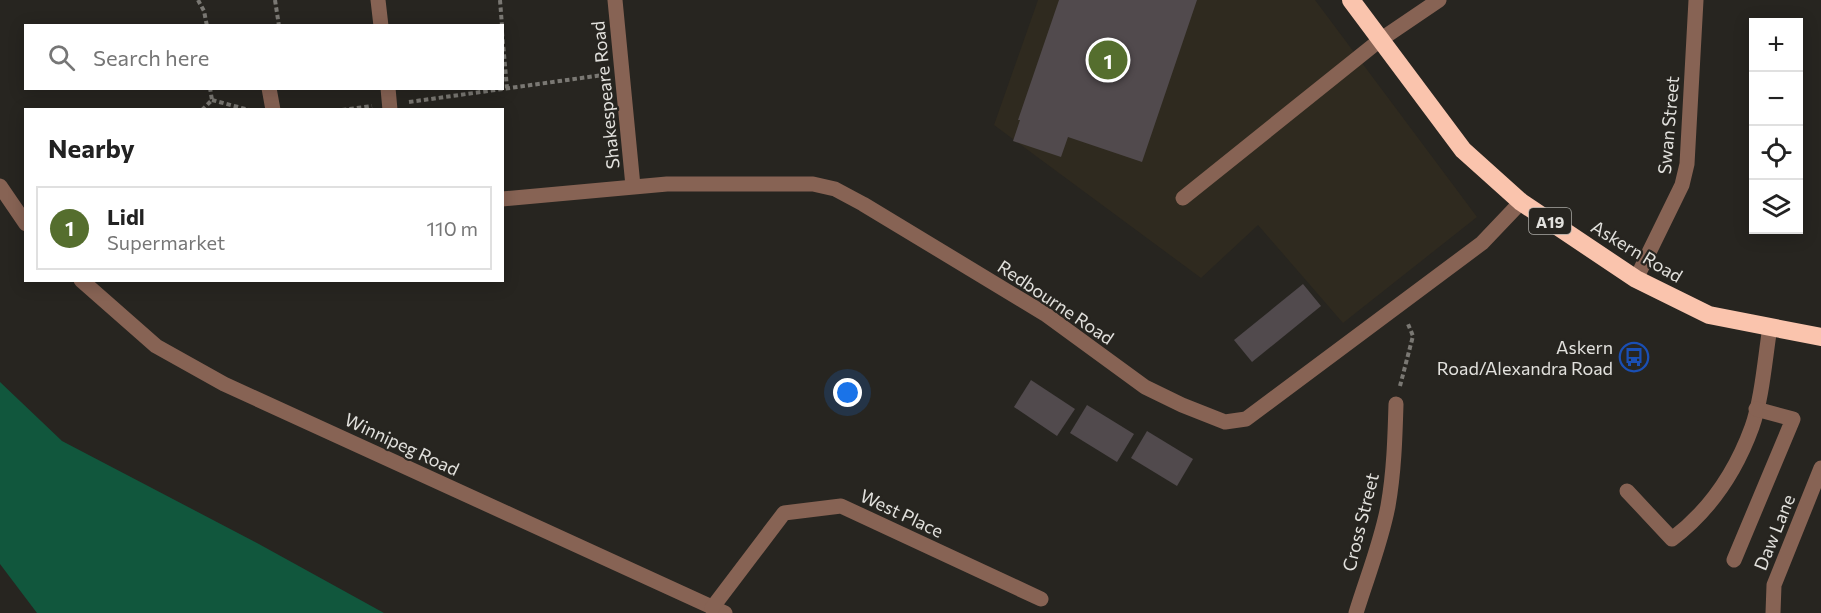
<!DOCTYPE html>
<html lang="en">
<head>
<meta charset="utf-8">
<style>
	:root { --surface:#fff; --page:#f2f2f2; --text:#222; --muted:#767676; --line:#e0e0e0; --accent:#556e2e }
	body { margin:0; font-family:Commissioner,sans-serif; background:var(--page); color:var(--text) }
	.controls { position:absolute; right:18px; top:18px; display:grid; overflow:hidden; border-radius:0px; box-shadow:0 3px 15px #0003 }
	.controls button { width:54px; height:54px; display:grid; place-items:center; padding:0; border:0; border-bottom:2px solid var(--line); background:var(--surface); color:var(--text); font:30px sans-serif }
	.you { position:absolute; left:848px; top:393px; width:21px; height:21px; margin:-15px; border:4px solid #fff; border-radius:50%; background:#1a73e8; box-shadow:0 0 0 9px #1a73e833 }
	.badge { display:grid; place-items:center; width:39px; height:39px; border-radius:50%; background:var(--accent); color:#fff; font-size:20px; font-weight:700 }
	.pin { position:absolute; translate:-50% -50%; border:3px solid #fff; box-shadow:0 2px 6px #0006 }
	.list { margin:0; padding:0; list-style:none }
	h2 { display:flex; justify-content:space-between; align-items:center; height:78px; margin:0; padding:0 24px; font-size:26px }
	h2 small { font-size:20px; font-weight:400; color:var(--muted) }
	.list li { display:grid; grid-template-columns:39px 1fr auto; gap:18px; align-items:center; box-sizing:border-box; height:84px; margin:0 12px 12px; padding:0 12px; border:2px solid var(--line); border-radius:0px }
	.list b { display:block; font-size:22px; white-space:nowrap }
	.list p { margin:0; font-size:20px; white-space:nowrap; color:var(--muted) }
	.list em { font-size:20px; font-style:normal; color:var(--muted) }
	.icon { flex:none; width:33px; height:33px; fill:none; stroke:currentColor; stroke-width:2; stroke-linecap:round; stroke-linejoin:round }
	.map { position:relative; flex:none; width:1821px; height:613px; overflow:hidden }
	.search { position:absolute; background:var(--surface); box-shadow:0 3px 15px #0003; left:24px; top:24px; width:480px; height:66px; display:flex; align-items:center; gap:15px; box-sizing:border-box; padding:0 21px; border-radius:0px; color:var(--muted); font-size:22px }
	.panel { position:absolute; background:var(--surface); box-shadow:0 3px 15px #0003; left:24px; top:108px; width:480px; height:174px; border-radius:0px }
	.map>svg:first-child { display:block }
</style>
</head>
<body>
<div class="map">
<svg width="1821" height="613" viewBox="0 0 1821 613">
	<rect width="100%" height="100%" fill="#272520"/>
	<path fill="#2f2a1f" d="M1038,0H1315L1477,217L1343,323L1258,225L1201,278L994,125Z"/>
	<path fill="#11573d" d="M0,382L62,441L257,543L384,613H37L0,564Z"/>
	<g fill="#514a4d">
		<path d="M1059,0H1197L1142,162L1068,137L1061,157L1013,141L1020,120H1018Z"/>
		<path d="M1303,284L1321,306L1252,362L1234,340Z"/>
		<path d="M1031,380L1075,409L1057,436L1014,407Z"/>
		<path d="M1087,405L1134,434L1117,462L1070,433Z"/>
		<path d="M1147,431L1193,459L1177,486L1131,458Z"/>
	</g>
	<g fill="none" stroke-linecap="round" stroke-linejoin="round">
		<g stroke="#7a7873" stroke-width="4" stroke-dasharray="4.5 3" stroke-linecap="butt">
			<path d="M198,0L204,11L207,26"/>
			<path d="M275,0L279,26"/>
			<path d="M500,0L502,26"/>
			<path d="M502,32L507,88"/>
			<path d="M212,100L249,110"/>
			<path d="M409,102L603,75"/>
			<path d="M202,110L212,100L210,88"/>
			<path d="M342,110L372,106"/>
			<path d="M1400,386L1413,336L1408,324"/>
		</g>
		<g stroke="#876354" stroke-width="15">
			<path d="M378,0L381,26"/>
			<path d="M615,0L633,186"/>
			<path d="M269,88L273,110"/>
			<path d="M388,88L390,110"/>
			<path d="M0,186L26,224"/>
			<path d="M1183,198L1380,40L1439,0"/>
			<path d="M502,199L667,184H813L835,189L863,204L1045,314L1145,387L1182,405L1225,422L1246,419L1482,243L1521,202"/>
			<path d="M1636,279L1682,185L1687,164L1696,0"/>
			<path d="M81,280L156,346L224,384L725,613"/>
			<path d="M1627,491L1672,539C1709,511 1736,471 1752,427C1762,399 1765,358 1770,327"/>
			<path d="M1734,560L1793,419L1756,409"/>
			<path d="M712,608L784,513L841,506L1041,599"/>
			<path d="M1356,613C1367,577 1381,543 1388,506C1394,472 1395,438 1396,404"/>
			<path d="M1773,613L1774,585L1821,468"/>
		</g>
		<path stroke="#fac4ad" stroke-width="18" d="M1351,0L1463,150L1521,202L1636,279L1709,315L1821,337"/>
	</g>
	<defs>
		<g id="bus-ring" transform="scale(1.5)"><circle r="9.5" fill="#272520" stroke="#1a4fb4" stroke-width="1.5"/><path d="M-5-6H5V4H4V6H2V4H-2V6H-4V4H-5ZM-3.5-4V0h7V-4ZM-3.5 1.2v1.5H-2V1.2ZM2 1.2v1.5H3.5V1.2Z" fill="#1a4fb4"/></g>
	</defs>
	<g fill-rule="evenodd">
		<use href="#bus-ring" x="1634" y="357"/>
	</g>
	<g text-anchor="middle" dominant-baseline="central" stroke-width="4.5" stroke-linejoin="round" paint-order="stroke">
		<rect fill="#272520" stroke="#aaa9a4" stroke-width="1.5" x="1529" y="208" width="42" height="26" rx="4.5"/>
		<g font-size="16" font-weight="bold" fill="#e2e1dd">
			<text x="1550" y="221">A19</text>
		</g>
		<g font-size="18" fill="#e2e1dd" stroke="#272520">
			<text transform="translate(605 95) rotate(-96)">Shakespeare Road</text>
			<text transform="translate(1668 125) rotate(-85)">Swan Street</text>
			<text transform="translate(1637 251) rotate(31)">Askern Road</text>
			<text transform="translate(1056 302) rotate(34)">Redbourne Road</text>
			<text transform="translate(402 444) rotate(25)">Winnipeg Road</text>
			<text transform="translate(902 513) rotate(25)">West Place</text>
			<text transform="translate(1360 522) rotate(-76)">Cross Street</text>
			<text transform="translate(1774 532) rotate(-68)">Daw Lane</text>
		</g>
		<g font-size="18" fill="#e2e1dd" stroke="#272520" text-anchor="end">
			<text x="1613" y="347">Askern<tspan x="1613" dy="21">Road/Alexandra Road</tspan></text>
		</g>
	</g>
</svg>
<div class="controls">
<button>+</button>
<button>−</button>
<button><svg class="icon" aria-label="locate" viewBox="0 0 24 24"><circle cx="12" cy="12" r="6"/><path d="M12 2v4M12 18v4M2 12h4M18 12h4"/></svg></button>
<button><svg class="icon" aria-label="layers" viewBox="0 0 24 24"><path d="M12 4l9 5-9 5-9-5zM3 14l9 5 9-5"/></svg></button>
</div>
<div class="you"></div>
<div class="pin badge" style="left:1108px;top:60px">1</div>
<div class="search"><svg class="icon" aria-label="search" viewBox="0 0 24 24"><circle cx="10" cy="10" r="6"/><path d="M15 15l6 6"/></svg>Search here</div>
<section class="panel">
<h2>Nearby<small></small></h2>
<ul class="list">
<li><span class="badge">1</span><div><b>Lidl</b><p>Supermarket</p></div><em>110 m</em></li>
</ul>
</section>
</div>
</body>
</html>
